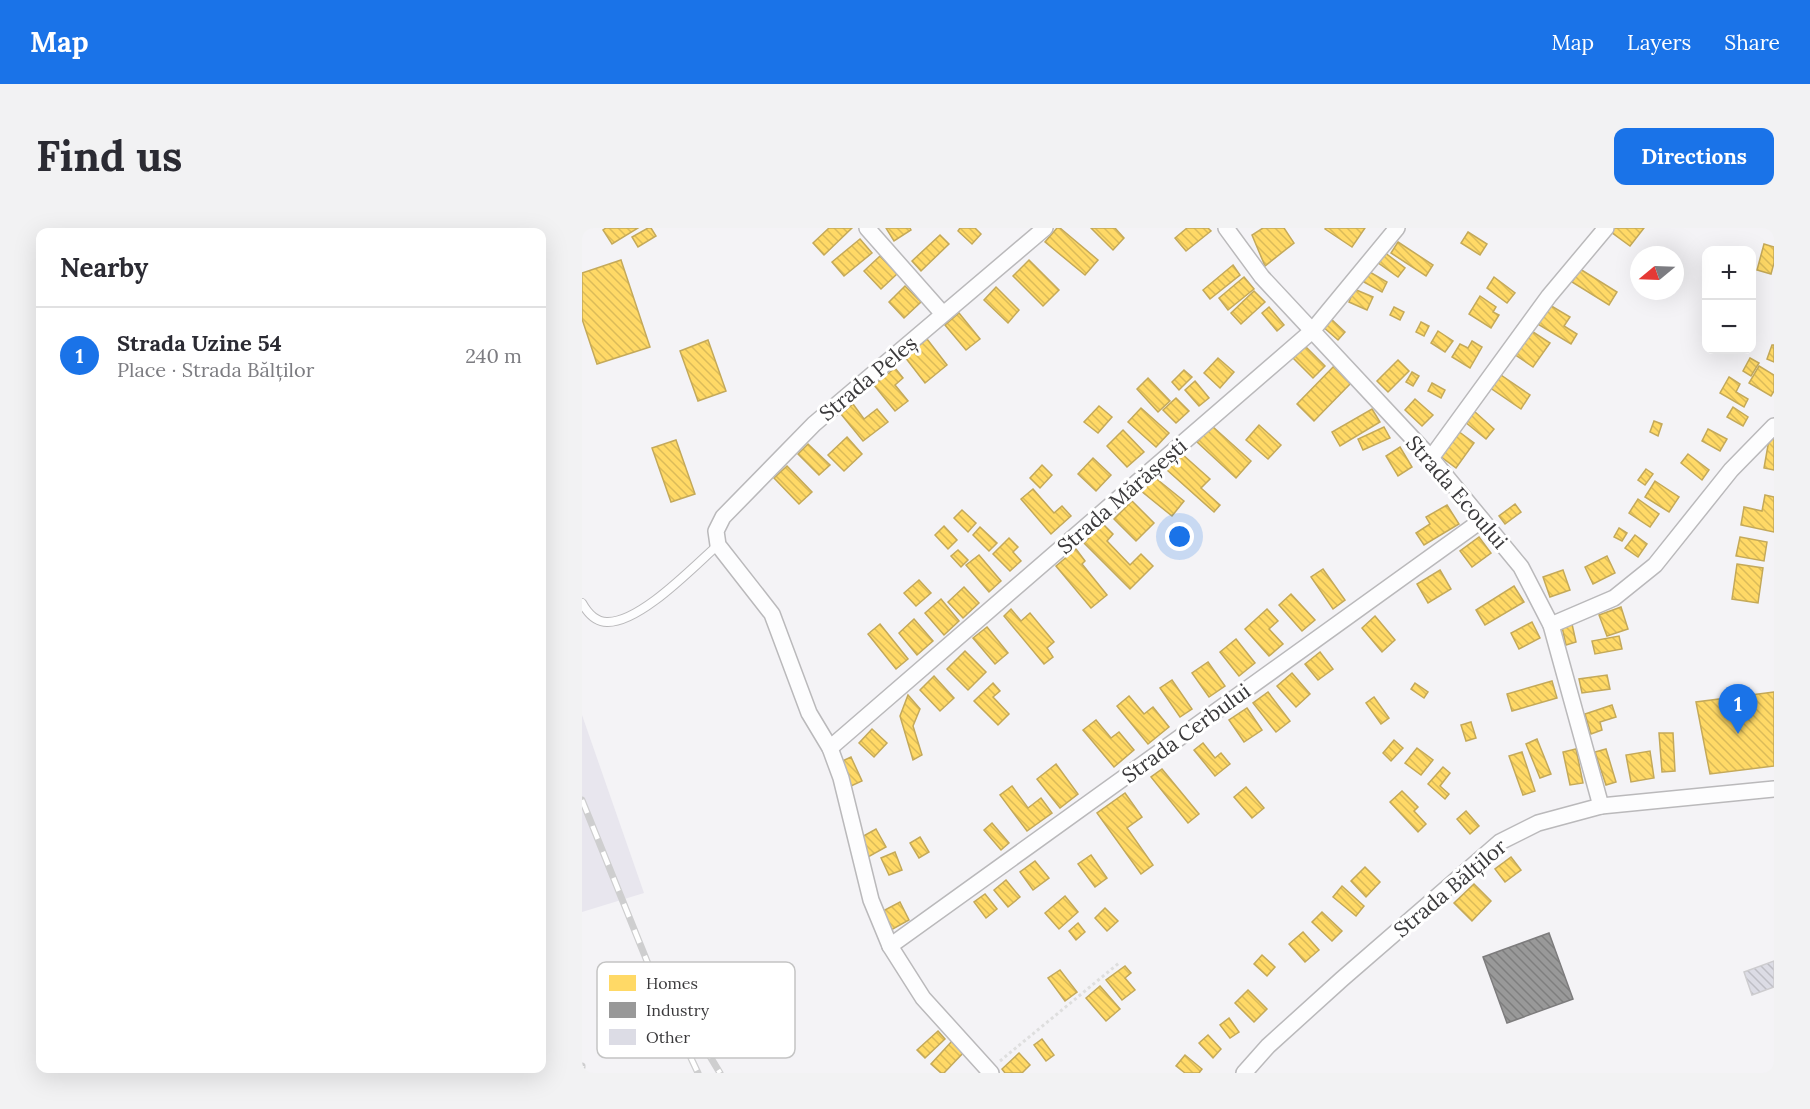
<!DOCTYPE html>
<html lang="en">
<head>
<meta charset="utf-8">
<style>
	:root { --surface:#fff; --page:#f2f2f3; --text:#2b2b33; --muted:#7c7c81; --line:#e1e1e2; --accent:#1a73e8 }
	body { margin:0; font-family:Lora,serif; background:var(--page); color:var(--text) }
	.controls { position:absolute; right:18px; top:18px; display:grid; overflow:hidden; border-radius:12px; box-shadow:0 6px 24px #0002 }
	.controls button { width:54px; height:54px; display:grid; place-items:center; padding:0; border:0; border-bottom:2px solid var(--line); background:var(--surface); color:var(--text); font:30px sans-serif }
	.compass { position:absolute; left:1048px; top:18px; width:54px; height:54px; border-radius:50%; background:var(--surface); box-shadow:0 6px 24px #0002; rotate:251deg }
	.you { position:absolute; left:598px; top:309px; width:21px; height:21px; margin:-15px; border:4px solid #fff; border-radius:50%; background:#1a73e8; box-shadow:0 0 0 9px #1a73e833 }
	.badge { display:grid; place-items:center; width:39px; height:39px; border-radius:50%; background:var(--accent); color:#fff; font-size:20px; font-weight:700 }
	.pin { position:absolute; translate:-50% -50px; filter:drop-shadow(0 2px 3px #0008) }
	.pin::after { content:''; position:absolute; top:32px; width:21px; height:18px; background:inherit; clip-path:polygon(0 0,100% 0,50% 100%) }
	.list { margin:0; padding:0; list-style:none }
	h2 { display:flex; justify-content:space-between; align-items:center; height:78px; margin:0; padding:0 24px; font-size:26px }
	h2 small { font-size:20px; font-weight:400; color:var(--muted) }
	.list li { display:grid; grid-template-columns:39px 1fr auto; gap:18px; align-items:center; box-sizing:border-box; height:96px; padding:0 24px; border-top:2px solid var(--line) }
	.list b { display:block; font-size:22px; white-space:nowrap }
	.list p { margin:0; font-size:20px; white-space:nowrap; color:var(--muted) }
	.list em { font-size:20px; font-style:normal; color:var(--muted) }
	.map { position:relative; flex:none; width:1192px; height:845px; overflow:hidden; border-radius:12px }
	header { display:flex; align-items:center; gap:36px; box-sizing:border-box; height:84px; padding:0 30px; background:var(--accent); color:#fff }
	header strong { font-size:28px }
	nav { display:flex; gap:33px; margin-inline-start:auto; font-size:21px }
	.intro { display:flex; align-items:center; justify-content:space-between; box-sizing:border-box; height:144px; padding:0 36px }
	h1 { margin:0; font-size:42px }
	.button { padding:15px 27px; border-radius:12px; background:var(--accent); color:#fff; font-size:21px; font-weight:700 }
	main { display:flex; gap:36px; padding:0 36px }
	aside { flex:1; background:var(--surface); border-radius:12px; box-shadow:0 6px 24px #0002 }
	.map>svg:first-child { display:block }
</style>
</head>
<body>
<header>
<strong>Map</strong>
<nav><a>Map</a><a>Layers</a><a>Share</a></nav>
</header>
<div class="intro"><h1>Find us</h1><a class="button">Directions</a></div>
<main>
<aside>
<h2>Nearby<small></small></h2>
<ul class="list">
<li><span class="badge">1</span><div><b>Strada Uzine 54</b><p>Place · Strada Bălților</p></div><em>240 m</em></li>
</ul>
</aside>
<div class="map">
<svg width="1192" height="845" viewBox="0 0 1192 845">
	<defs>
		<pattern id="homes-back-hatch" width="6" height="6" patternUnits="userSpaceOnUse" patternTransform="scale(1.5)"><rect width="6" height="6" fill="#ffd966"/><path d="M-1 5l2 2M0 0l6 6M5-1l2 2" fill="none" stroke="#dbbb59"/></pattern>
		<pattern id="industry-back-hatch" width="6" height="6" patternUnits="userSpaceOnUse" patternTransform="scale(1.5)"><rect width="6" height="6" fill="#999"/><path d="M-1 5l2 2M0 0l6 6M5-1l2 2" fill="none" stroke="#7e7e7e"/></pattern>
		<pattern id="building-back-hatch" width="6" height="6" patternUnits="userSpaceOnUse" patternTransform="scale(1.5)"><rect width="6" height="6" fill="#dcdce5"/><path d="M-1 5l2 2M0 0l6 6M5-1l2 2" fill="none" stroke="#bebec5"/></pattern>
	</defs>
	<rect width="100%" height="100%" fill="#f4f3f6"/>
	<path fill="#e8e6ee" d="M0,487L62,665L0,684Z"/>
	<g fill="url(#homes-back-hatch)" stroke="#c4a959" stroke-width="1.5">
		<path d="M24,0H56L30,16L21,2Z"/>
		<path d="M66,0H69L74,8L56,19L50,9Z"/>
		<path d="M247,0H270L242,27L231,15Z"/>
		<path d="M304,0H328L329,2L312,13Z"/>
		<path d="M378,0H393L399,6L390,16L376,3Z"/>
		<path d="M475,0H478L516,32L503,47L463,14Z"/>
		<path d="M509,0H533L542,10L531,22Z"/>
		<path d="M605,0H626L629,3L604,23L593,10Z"/>
		<path d="M681,0H702L712,15L683,38L670,7Z"/>
		<path d="M744,0H783L770,19L743,1Z"/>
		<path d="M1032,0H1062L1048,18L1029,4Z"/>
		<path d="M886,4L905,16L898,27L879,15Z"/>
		<path d="M358,7L367,16L339,43L330,33Z"/>
		<path d="M278,11L290,25L262,48L250,34Z"/>
		<path d="M816,14L851,37L844,48L809,25Z"/>
		<path d="M1182,16L1192,19V35L1189,46L1175,42Z"/>
		<path d="M802,24L823,40L816,49L795,34Z"/>
		<path d="M298,28L315,46L299,61L282,43Z"/>
		<path d="M39,32L68,119L15,136L0,91V45Z"/>
		<path d="M447,32L477,62L461,78L431,48Z"/>
		<path d="M651,37L658,47L628,71L621,62Z"/>
		<path d="M998,41L1035,64L1027,77L990,54Z"/>
		<path d="M786,43L805,54L800,64L780,53Z"/>
		<path d="M662,49L672,61L646,82L637,70Z"/>
		<path d="M912,49L933,65L925,75L905,60Z"/>
		<path d="M323,58L339,74L322,90L307,74Z"/>
		<path d="M414,59L437,82L426,95L402,72Z"/>
		<path d="M772,61L791,69L785,82L767,74Z"/>
		<path d="M672,63L683,74L659,96L649,85Z"/>
		<path d="M898,68L914,79L911,84L917,87L909,100L887,86Z"/>
		<path d="M966,76L988,89L982,98L995,106L989,116L954,95Z"/>
		<path d="M687,79L702,97L695,103L680,85Z"/>
		<path d="M812,79L822,84L818,92L808,87Z"/>
		<path d="M377,85L398,111L384,122L363,97Z"/>
		<path d="M747,89L763,104L756,112L739,97Z"/>
		<path d="M839,94L847,98L842,108L834,104Z"/>
		<path d="M948,102L968,115L951,139L932,126Z"/>
		<path d="M856,103L871,113L863,124L849,115Z"/>
		<path d="M345,111L365,137L343,155L323,129Z"/>
		<path d="M126,112L144,163L116,173L98,123Z"/>
		<path d="M890,113L900,119L888,140L870,129L878,116L886,120Z"/>
		<path d="M1190,117H1192V134L1185,131Z"/>
		<path d="M723,118L743,138L731,150L711,130Z"/>
		<path d="M636,130L652,144L638,160L622,145Z"/>
		<path d="M1168,130L1177,135L1169,148L1161,143Z"/>
		<path d="M816,132L827,143L806,164L795,153Z"/>
		<path d="M753,137L770,154L732,193L715,176Z"/>
		<path d="M1177,138L1192,147V163L1189,168L1167,155Z"/>
		<path d="M313,140L321,150L313,157L326,173L313,183L292,157Z"/>
		<path d="M602,142L610,149L597,162L590,154Z"/>
		<path d="M830,144L837,148L831,158L824,154Z"/>
		<path d="M916,145L948,167L939,181L907,159Z"/>
		<path d="M1147,149L1158,156L1154,164L1166,171L1162,179L1138,165Z"/>
		<path d="M566,150L588,173L576,184L555,161Z"/>
		<path d="M613,153L627,170L617,178L603,162Z"/>
		<path d="M850,155L863,162L859,170L846,163Z"/>
		<path d="M594,170L607,183L594,195L581,182Z"/>
		<path d="M833,171L851,187L840,198L823,182Z"/>
		<path d="M271,176L282,191L295,181L306,194L281,213L259,186Z"/>
		<path d="M517,178L530,189L516,205L502,194Z"/>
		<path d="M1151,179L1166,189L1161,198L1145,189Z"/>
		<path d="M559,180L587,205L574,219L546,194Z"/>
		<path d="M790,181L798,194L758,218L750,204Z"/>
		<path d="M892,183L912,201L904,211L883,194Z"/>
		<path d="M1072,193L1080,196L1076,208L1068,204Z"/>
		<path d="M677,197L699,217L686,231L664,212Z"/>
		<path d="M630,198L669,233L654,250L615,214Z"/>
		<path d="M802,199L808,210L781,222L776,211Z"/>
		<path d="M1126,201L1145,211L1138,223L1120,213Z"/>
		<path d="M541,202L562,224L545,239L525,218Z"/>
		<path d="M876,203L892,215L874,240L858,228Z"/>
		<path d="M1188,206L1192,207V242L1182,240Z"/>
		<path d="M265,209L280,226L262,243L246,227Z"/>
		<path d="M94,212L113,266L89,274L70,220Z"/>
		<path d="M226,216L248,237L237,247L216,226Z"/>
		<path d="M818,219L830,239L816,248L804,228Z"/>
		<path d="M600,226L628,251L619,260L638,277L632,284L585,242Z"/>
		<path d="M1106,226L1127,242L1120,252L1099,235Z"/>
		<path d="M511,230L529,247L514,263L496,246Z"/>
		<path d="M460,237L470,247L458,260L448,250Z"/>
		<path d="M205,238L230,264L217,276L192,250Z"/>
		<path d="M1064,241L1071,246L1063,257L1056,252Z"/>
		<path d="M571,248L602,273L590,288L559,263Z"/>
		<path d="M1073,253L1097,269L1087,284L1063,269Z"/>
		<path d="M451,261L472,285L480,278L489,288L469,306L439,271Z"/>
		<path d="M1183,267L1192,269V304L1159,297L1162,279L1180,283Z"/>
		<path d="M1056,271L1077,286L1068,299L1047,285Z"/>
		<path d="M550,273L572,295L554,313L532,291Z"/>
		<path d="M933,276L939,284L923,296L917,288Z"/>
		<path d="M865,277L877,296L842,317L834,305L848,296L844,289Z"/>
		<path d="M380,282L394,295L386,304L372,290Z"/>
		<path d="M521,296L531,306L525,313L548,337L559,326L571,338L548,361L502,315Z"/>
		<path d="M362,298L375,312L366,321L353,307Z"/>
		<path d="M398,299L415,315L407,323L391,307Z"/>
		<path d="M1037,300L1045,305L1040,313L1032,309Z"/>
		<path d="M1053,307L1065,316L1056,329L1043,320Z"/>
		<path d="M897,309L909,325L890,339L878,323Z"/>
		<path d="M1158,309L1185,314L1182,333L1154,328Z"/>
		<path d="M427,310L436,319L431,324L439,333L428,343L411,326Z"/>
		<path d="M494,321L503,333L500,336L525,367L509,380L474,338Z"/>
		<path d="M376,322L386,332L379,339L369,328Z"/>
		<path d="M397,327L419,353L407,364L384,337Z"/>
		<path d="M1025,328L1033,345L1011,356L1003,339Z"/>
		<path d="M1155,336L1181,340L1176,375L1150,371Z"/>
		<path d="M741,341L763,372L751,381L729,349Z"/>
		<path d="M858,342L869,361L846,375L835,356Z"/>
		<path d="M981,342L988,362L968,369L961,349Z"/>
		<path d="M337,352L349,365L334,378L322,365Z"/>
		<path d="M932,358L942,374L903,397L894,382Z"/>
		<path d="M382,359L397,375L381,390L366,374Z"/>
		<path d="M709,366L733,392L720,403L697,377Z"/>
		<path d="M359,371L377,393L362,407L343,385Z"/>
		<path d="M1039,379L1046,401L1025,408L1017,387Z"/>
		<path d="M429,381L439,393L448,385L472,414L465,420L471,429L462,436L422,388Z"/>
		<path d="M685,381L696,393L687,401L701,416L687,428L663,401Z"/>
		<path d="M793,388L813,412L800,424L780,400Z"/>
		<path d="M332,391L351,413L335,427L317,405Z"/>
		<path d="M950,394L958,410L937,421L929,405Z"/>
		<path d="M298,396L326,431L314,441L286,406Z"/>
		<path d="M990,396L994,414L984,417L980,399Z"/>
		<path d="M405,399L426,425L413,436L391,410Z"/>
		<path d="M1037,408L1040,421L1013,426L1010,413Z"/>
		<path d="M654,411L673,435L657,448L638,424Z"/>
		<path d="M383,423L404,444L386,462L365,441Z"/>
		<path d="M738,424L751,441L736,452L723,436Z"/>
		<path d="M626,434L643,458L627,469L610,445Z"/>
		<path d="M710,445L728,466L714,479L695,458Z"/>
		<path d="M1025,447L1028,461L1000,465L997,451Z"/>
		<path d="M352,448L372,470L358,483L338,462Z"/>
		<path d="M590,452L610,481L598,489L578,460Z"/>
		<path d="M970,453L975,470L930,483L925,466Z"/>
		<path d="M411,455L418,463L411,469L427,486L416,497L392,473Z"/>
		<path d="M833,455L846,464L842,470L829,461Z"/>
		<path d="M686,464L708,493L694,504L671,475Z"/>
		<path d="M1192,464V538L1128,546L1114,474Z"/>
		<path d="M326,467L338,481L331,498L340,527L331,532L318,488Z"/>
		<path d="M547,468L562,486L571,479L587,499L566,516L535,478Z"/>
		<path d="M792,469L807,490L799,496L784,475Z"/>
		<path d="M1030,477L1034,489L1018,494L1020,502L1009,506L1003,486Z"/>
		<path d="M665,480L680,502L662,514L647,492Z"/>
		<path d="M514,492L529,510L537,504L552,522L532,539L501,502Z"/>
		<path d="M889,494L894,510L884,513L879,497Z"/>
		<path d="M290,501L305,515L292,529L277,515Z"/>
		<path d="M1077,505H1091L1093,543L1080,544Z"/>
		<path d="M955,511L969,546L958,550L944,516Z"/>
		<path d="M812,512L821,520L809,533L801,525Z"/>
		<path d="M621,515L633,530L639,525L648,536L633,548L612,522Z"/>
		<path d="M835,520L851,532L839,547L823,535Z"/>
		<path d="M994,521L1001,555L988,557L981,524Z"/>
		<path d="M1024,521L1034,554L1024,557L1013,524Z"/>
		<path d="M1068,523L1072,550L1049,554L1044,527Z"/>
		<path d="M940,524L953,563L941,567L927,528Z"/>
		<path d="M269,529L280,553L269,558L258,534Z"/>
		<path d="M474,536L496,566L478,580L455,551Z"/>
		<path d="M861,539L868,545L858,558L867,566L863,571L846,556Z"/>
		<path d="M580,541L617,586L606,595L569,549Z"/>
		<path d="M430,558L446,580L459,570L470,585L445,603L418,567Z"/>
		<path d="M664,559L682,580L670,590L652,569Z"/>
		<path d="M820,563L836,579L832,583L844,596L836,604L808,574Z"/>
		<path d="M543,565L560,589L545,600L571,637L559,646L515,585Z"/>
		<path d="M884,583L897,598L888,606L875,591Z"/>
		<path d="M410,595L427,615L419,622L402,602Z"/>
		<path d="M294,601L304,619L286,629L276,611Z"/>
		<path d="M338,609L347,624L337,630L328,615Z"/>
		<path d="M313,624L320,642L307,647L299,630Z"/>
		<path d="M509,627L525,650L513,659L496,636Z"/>
		<path d="M929,629L939,642L923,654L913,641Z"/>
		<path d="M453,633L467,650L451,662L438,644Z"/>
		<path d="M783,639L798,654L784,669L769,653Z"/>
		<path d="M424,652L438,669L426,679L412,662Z"/>
		<path d="M892,656L909,673L890,693L872,675Z"/>
		<path d="M760,658L782,678L774,688L751,669Z"/>
		<path d="M403,666L415,681L404,690L392,674Z"/>
		<path d="M483,668L496,684L477,701L463,685Z"/>
		<path d="M318,674L327,692L309,702L299,684Z"/>
		<path d="M523,680L536,693L525,703L513,690Z"/>
		<path d="M740,684L760,703L750,713L730,694Z"/>
		<path d="M496,695L503,704L494,712L487,703Z"/>
		<path d="M721,704L737,722L723,734L707,716Z"/>
		<path d="M680,727L693,739L685,748L672,736Z"/>
		<path d="M543,738L549,745L543,750L553,762L540,772L524,752Z"/>
		<path d="M478,742L495,764L483,773L466,750Z"/>
		<path d="M518,758L538,781L524,793L504,770Z"/>
		<path d="M666,762L685,781L672,794L653,775Z"/>
		<path d="M647,790L657,804L648,810L638,797Z"/>
		<path d="M356,803L363,811L343,830L335,822Z"/>
		<path d="M626,807L639,821L631,830L617,815Z"/>
		<path d="M460,811L472,827L464,833L452,817Z"/>
		<path d="M370,813L382,824L362,845H359L349,836Z"/>
		<path d="M437,825L448,837L440,845H423L420,841Z"/>
		<path d="M603,827L620,841L617,845H603L594,838Z"/>
	</g>
	<path fill="url(#industry-back-hatch)" stroke="#7d7c7d" stroke-width="1.5" d="M967,705L991,771L925,795L901,729Z"/>
	<path fill="url(#building-back-hatch)" stroke="#cdcccf" stroke-width="1.5" d="M1192,733V759L1170,767L1162,744Z"/>
	<g fill="none" stroke-linecap="round" stroke-linejoin="round">
		<g stroke="#bab9bb" stroke-width="10">
			<path id="lane" d="M0,375C5,384 13,394 25,394C58,395 111,339 136,317"/>
		</g>
		<g stroke="#bab9bb" stroke-width="18">
			<g id="street">
				<path d="M285,0L361,86"/>
				<path d="M644,0L680,49L849,230L939,339L969,397L1019,578"/>
				<path d="M849,230L967,68L1024,0"/>
				<path d="M969,397L1032,370L1073,337L1149,242L1192,198"/>
				<path d="M248,520L730,103L815,0"/>
				<path d="M308,718L900,292"/>
				<path d="M409,845L341,770L308,718L289,672L259,550L248,520L227,485L190,386L136,317L134,303L141,289L232,196L463,0"/>
				<path d="M662,845L686,818L760,751L918,614L956,595L1019,578L1192,561"/>
			</g>
		</g>
		<path stroke="#dedede" stroke-width="3" stroke-dasharray="3 3" stroke-linecap="butt" d="M418,833L537,735"/>
		<use href="#lane" stroke="#fdfdfe" stroke-width="8"/>
		<use href="#street" stroke="#fdfdfe" stroke-width="15"/>
		<g stroke="#cececf" stroke-width="7">
			<g id="rail">
				<path d="M0,572L73,753L116,845"/>
				<path d="M93,770L138,845"/>
				<path d="M0,838V839"/>
			</g>
		</g>
		<use href="#rail" stroke="#fff" stroke-width="4.5" stroke-dasharray="14" stroke-linecap="butt"/>
	</g>
	<g text-anchor="middle" dominant-baseline="central" stroke-width="6" stroke-linejoin="round" paint-order="stroke">
		<g font-size="21" fill="#3b3a3c" stroke="#fff">
			<text transform="translate(286 150) rotate(-40)">Strada Peleș</text>
			<text transform="translate(875 264) rotate(49)">Strada Ecoului</text>
			<text transform="translate(540 268) rotate(-41)">Strada Mărășești</text>
			<text transform="translate(604 505) rotate(-36)">Strada Cerbului</text>
			<text transform="translate(868 660) rotate(-40)">Strada Bălților</text>
		</g>
	</g>
	<rect x="15" y="734" width="198" height="96" rx="9" fill="#fff" stroke="#c4c4c4" stroke-width="1.5"/>
	<rect x="27" y="747" width="27" height="16" fill="#ffd966"/>
	<rect x="27" y="774" width="27" height="16" fill="#999"/>
	<rect x="27" y="801" width="27" height="16" fill="#dcdce5"/>
	<g font-size="16" fill="#3b3a3c">
		<text x="64" y="761">Homes</text>
		<text x="64" y="788">Industry</text>
		<text x="64" y="815">Other</text>
	</g>
</svg>
<div class="controls">
<button>+</button>
<button>−</button>
</div>
<svg class="compass" viewBox="-18 -18 36 36"><path d="M0-13l5 13h-10z" fill="#e53935"/><path d="M0 13l5-13h-10z" fill="#7c7c81"/></svg>
<div class="you"></div>
<div class="pin badge" style="left:1156px;top:506px">1</div>
</div>
</main>
</body>
</html>
